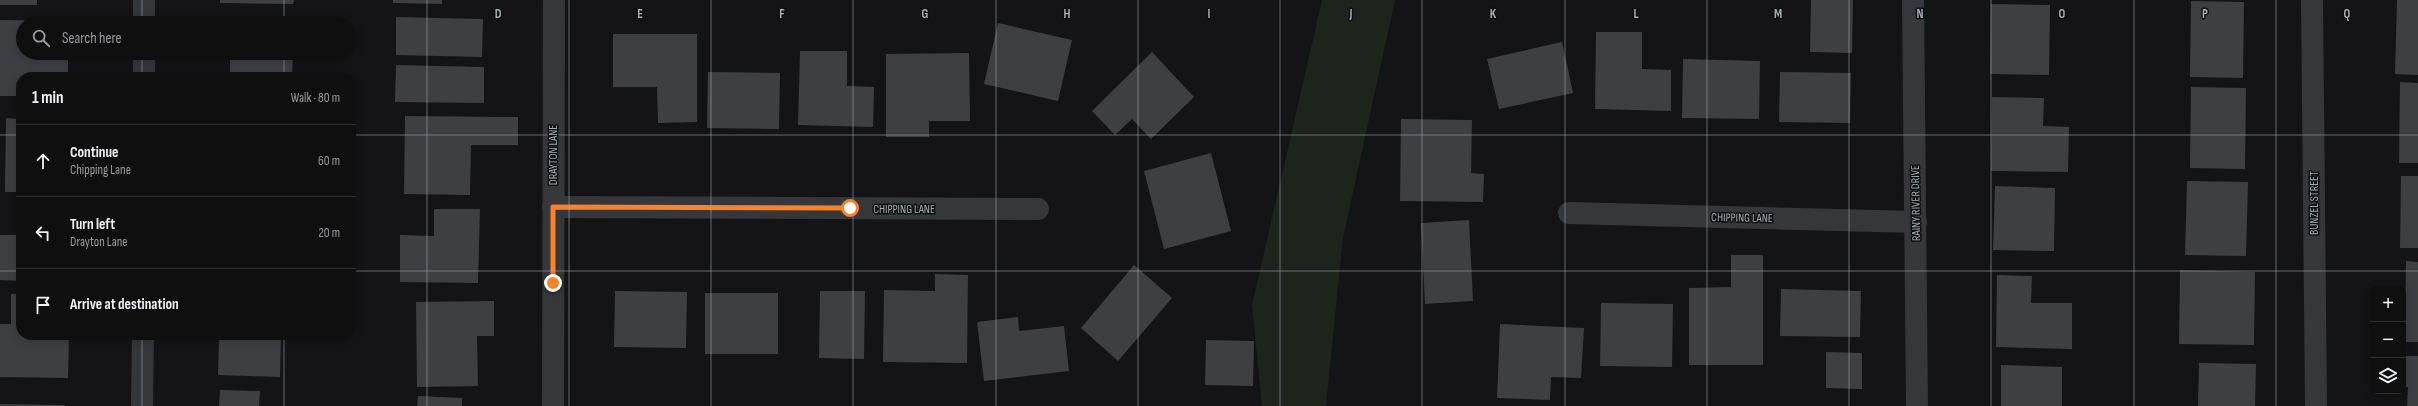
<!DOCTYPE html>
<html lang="en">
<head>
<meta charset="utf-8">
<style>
	:root { --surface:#0f0f10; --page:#181819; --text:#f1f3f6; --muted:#9b9c9f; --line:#2f2f30 }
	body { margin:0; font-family:"Sofia Sans Condensed",sans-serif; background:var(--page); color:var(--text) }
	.controls { position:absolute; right:12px; bottom:12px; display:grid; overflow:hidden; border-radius:8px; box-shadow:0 2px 10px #0003 }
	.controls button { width:36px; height:36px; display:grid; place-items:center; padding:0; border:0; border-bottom:1px solid var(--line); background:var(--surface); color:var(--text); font:20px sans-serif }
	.stop { position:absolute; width:12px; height:12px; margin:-9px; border:3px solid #fa8228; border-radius:50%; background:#fff }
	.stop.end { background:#fa8228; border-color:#fff; box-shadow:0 1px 4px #0008 }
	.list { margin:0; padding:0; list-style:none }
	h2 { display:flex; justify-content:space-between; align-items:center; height:52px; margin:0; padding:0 16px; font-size:17px }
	h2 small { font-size:13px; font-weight:400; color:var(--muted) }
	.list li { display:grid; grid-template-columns:26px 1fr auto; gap:12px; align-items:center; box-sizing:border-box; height:72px; padding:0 16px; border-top:1px solid var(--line) }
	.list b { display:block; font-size:15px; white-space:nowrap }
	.list p { margin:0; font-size:13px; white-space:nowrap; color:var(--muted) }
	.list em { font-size:13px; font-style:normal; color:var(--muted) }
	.icon { flex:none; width:22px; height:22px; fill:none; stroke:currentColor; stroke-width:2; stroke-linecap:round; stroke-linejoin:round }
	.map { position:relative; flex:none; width:2418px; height:406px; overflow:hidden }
	.search { position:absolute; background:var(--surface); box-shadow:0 2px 10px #0003; left:16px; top:16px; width:340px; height:44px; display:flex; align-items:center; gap:10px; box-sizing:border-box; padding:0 14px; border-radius:22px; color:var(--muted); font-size:15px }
	.panel { position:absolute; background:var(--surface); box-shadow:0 2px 10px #0003; left:16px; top:72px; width:340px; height:268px; border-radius:16px }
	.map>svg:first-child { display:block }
</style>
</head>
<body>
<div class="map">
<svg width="2418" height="406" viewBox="0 0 2418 406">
	<rect width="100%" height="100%" fill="#141416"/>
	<path fill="#1c241c" d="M1322,0H1395L1343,238L1326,406H1262L1252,305Z"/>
	<g fill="#3e3f43">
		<rect x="0" y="0" width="37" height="5"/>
		<path d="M220,0H294L293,4L220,3Z"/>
		<path d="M393,0H442V4L393,3Z"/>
		<path d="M1811,0H1853L1852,53L1810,52Z"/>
		<path d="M2397,0H2418V75L2395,74Z"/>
		<path d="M2191,1L2244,2L2243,78L2190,77Z"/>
		<path d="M1991,4L2050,5L2049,75L1990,74Z"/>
		<path d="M396,17L483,19L482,57L396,55Z"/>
		<path d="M221,18L293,19V23H221Z"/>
		<path d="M0,20L69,21L68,23H23V53H68V77H21V96H0Z"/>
		<path d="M998,23L1072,40L1058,101L984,84Z"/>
		<path d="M1596,32H1642V69L1671,70V111L1595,109Z"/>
		<path d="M613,34H697V122L658,123L657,87H613Z"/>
		<path d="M1562,42L1573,93L1499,109L1487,59Z"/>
		<path d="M800,51H847V86L874,87L873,127L798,125Z"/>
		<path d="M1152,52L1194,97L1151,139L1132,119L1115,135L1092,111Z"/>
		<path d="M230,53H293L292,77H230Z"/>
		<path d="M969,53L970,121H929V137H886V54Z"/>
		<path d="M1683,59L1760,61L1759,119L1682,118Z"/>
		<path d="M396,65L484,67V103L395,102Z"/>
		<path d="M708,72L780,73L779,129L707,128Z"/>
		<path d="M1780,72L1851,73L1850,123L1779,122Z"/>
		<path d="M2400,82L2418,83V163H2399Z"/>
		<path d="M2191,87L2246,88L2245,169L2190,168Z"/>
		<path d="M1992,97L2044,98L2043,126L2069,127L2068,172L1991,171Z"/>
		<path d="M405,116L518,117V145H471L470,195L404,194Z"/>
		<path d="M6,118L21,119V192H5Z"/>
		<path d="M1401,119L1472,120L1471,173L1484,174L1483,202L1400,201Z"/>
		<path d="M1211,153L1231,231L1164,249L1144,171Z"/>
		<path d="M2401,176H2418V248H2400Z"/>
		<path d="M2187,181L2248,182L2246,256L2185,255Z"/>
		<path d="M1995,186L2055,188L2054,251L1993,250Z"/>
		<path d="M434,209H480L478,283L400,282V235L434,236Z"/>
		<path d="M1469,220L1473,301L1425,304L1421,223Z"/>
		<path d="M0,235H21V281L0,280Z"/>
		<path d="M1731,255H1763V365H1689V288L1731,287Z"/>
		<path d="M2406,261L2418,262V342H2405Z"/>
		<path d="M1134,265L1172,298L1118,361L1081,328Z"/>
		<path d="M2180,270L2255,272L2254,345L2179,344Z"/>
		<path d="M935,274L968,275L967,363L883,362L884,290L935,291Z"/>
		<path d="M1997,275L2032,276L2031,303H2072V349L1996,347Z"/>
		<path d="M1781,289L1861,291L1860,337L1780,336Z"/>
		<path d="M615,291L687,292L686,348L614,347Z"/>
		<path d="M820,291H865L864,359L819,358Z"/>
		<rect x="705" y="293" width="73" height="61"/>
		<path d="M11,294H21V335H69L68,378L0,377V324H11Z"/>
		<path d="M494,301V336H477L478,386L417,387L416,302Z"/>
		<path d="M1601,303L1673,304L1672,367L1600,366Z"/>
		<path d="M1018,317L1019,331L1064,326L1069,371L984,381L977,322Z"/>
		<path d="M1500,324L1584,328L1581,378L1551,377L1550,400L1497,398Z"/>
		<path d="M234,335H281L280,377L218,375L219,336Z"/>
		<path d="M1206,340L1254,341L1253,386L1205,385Z"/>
		<path d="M1826,352L1862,353V389L1826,388Z"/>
		<path d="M2403,356H2418V406H2407L2408,387H2403Z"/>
		<path d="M2199,363L2256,364L2255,406H2198Z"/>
		<path d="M2001,365L2062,367V406H2001Z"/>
		<path d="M220,390L260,391L259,406H219Z"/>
		<path d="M418,396L462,398V406H417Z"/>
		<path d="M0,404L65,405V406H0Z"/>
	</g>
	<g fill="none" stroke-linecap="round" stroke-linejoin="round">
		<g stroke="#35373b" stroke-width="22">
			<path d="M1913,0L1917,406"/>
			<path d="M2312,0L2316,406"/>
			<path d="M144,23V0"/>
			<path d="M144,77V53"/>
			<path d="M553,207L1038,209"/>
			<path d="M1569,213L1916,222"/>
			<path d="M142,406L143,335"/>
			<path d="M553,406L554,0"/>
		</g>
	</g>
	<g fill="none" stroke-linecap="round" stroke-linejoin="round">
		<path stroke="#fa8228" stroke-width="5" d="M553,283V207L850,208"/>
	</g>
	<path fill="none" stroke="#a5afb7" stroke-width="1" stroke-opacity="0.55" d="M142,0V23M284,0V23M427,0V406M569,0V406M711,0V406M853,0V406M996,0V406M1138,0V406M1280,0V406M1422,0V406M1565,0V406M1707,0V406M1849,0V406M1991,0V406M2134,0V406M2276,0V406M142,53V77M284,53V77M0,135H21M351,135H2418M0,271H21M351,271H2418M142,335V406M284,335V406"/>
	<g text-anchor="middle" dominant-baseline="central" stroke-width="3" stroke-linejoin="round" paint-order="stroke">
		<g font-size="12" fill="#a5afb7" stroke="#0f0f11">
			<text transform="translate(553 155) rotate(-90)">DRAYTON LANE</text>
			<text transform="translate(1916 203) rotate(-91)">RAINY RIVER DRIVE</text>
			<text transform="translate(2314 203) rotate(-90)">BUNZEL STREET</text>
			<text x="904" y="209">CHIPPING LANE</text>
			<text transform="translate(1742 218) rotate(1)">CHIPPING LANE</text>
		</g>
	</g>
	<g font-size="13" text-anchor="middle" font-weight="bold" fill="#a5afb7" stroke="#0f0f11" stroke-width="3" stroke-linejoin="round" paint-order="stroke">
		<text x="498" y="18">D</text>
		<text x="640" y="18">E</text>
		<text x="782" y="18">F</text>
		<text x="925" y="18">G</text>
		<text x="1067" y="18">H</text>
		<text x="1209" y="18">I</text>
		<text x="1351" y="18">J</text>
		<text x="1493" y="18">K</text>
		<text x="1636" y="18">L</text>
		<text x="1778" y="18">M</text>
		<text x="1920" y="18">N</text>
		<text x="2062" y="18">O</text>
		<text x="2205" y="18">P</text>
		<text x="2347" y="18">Q</text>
	</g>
</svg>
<div class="controls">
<button>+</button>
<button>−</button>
<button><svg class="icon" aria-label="layers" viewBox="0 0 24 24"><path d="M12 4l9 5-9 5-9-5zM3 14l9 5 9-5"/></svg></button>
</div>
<div class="stop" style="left:850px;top:208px"></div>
<div class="stop end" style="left:553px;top:283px"></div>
<div class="search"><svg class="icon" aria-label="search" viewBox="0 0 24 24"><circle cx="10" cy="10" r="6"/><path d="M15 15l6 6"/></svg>Search here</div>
<section class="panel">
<h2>1 min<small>Walk · 80 m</small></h2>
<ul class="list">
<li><svg class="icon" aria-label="ahead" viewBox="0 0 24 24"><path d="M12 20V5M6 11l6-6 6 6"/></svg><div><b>Continue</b><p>Chipping Lane</p></div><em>60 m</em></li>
<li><svg class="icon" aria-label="left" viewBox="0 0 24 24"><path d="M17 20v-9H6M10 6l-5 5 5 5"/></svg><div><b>Turn left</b><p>Drayton Lane</p></div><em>20 m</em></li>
<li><svg class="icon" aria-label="arrive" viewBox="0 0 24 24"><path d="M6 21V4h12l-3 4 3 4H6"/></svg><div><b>Arrive at destination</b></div></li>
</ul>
</section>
</div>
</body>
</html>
